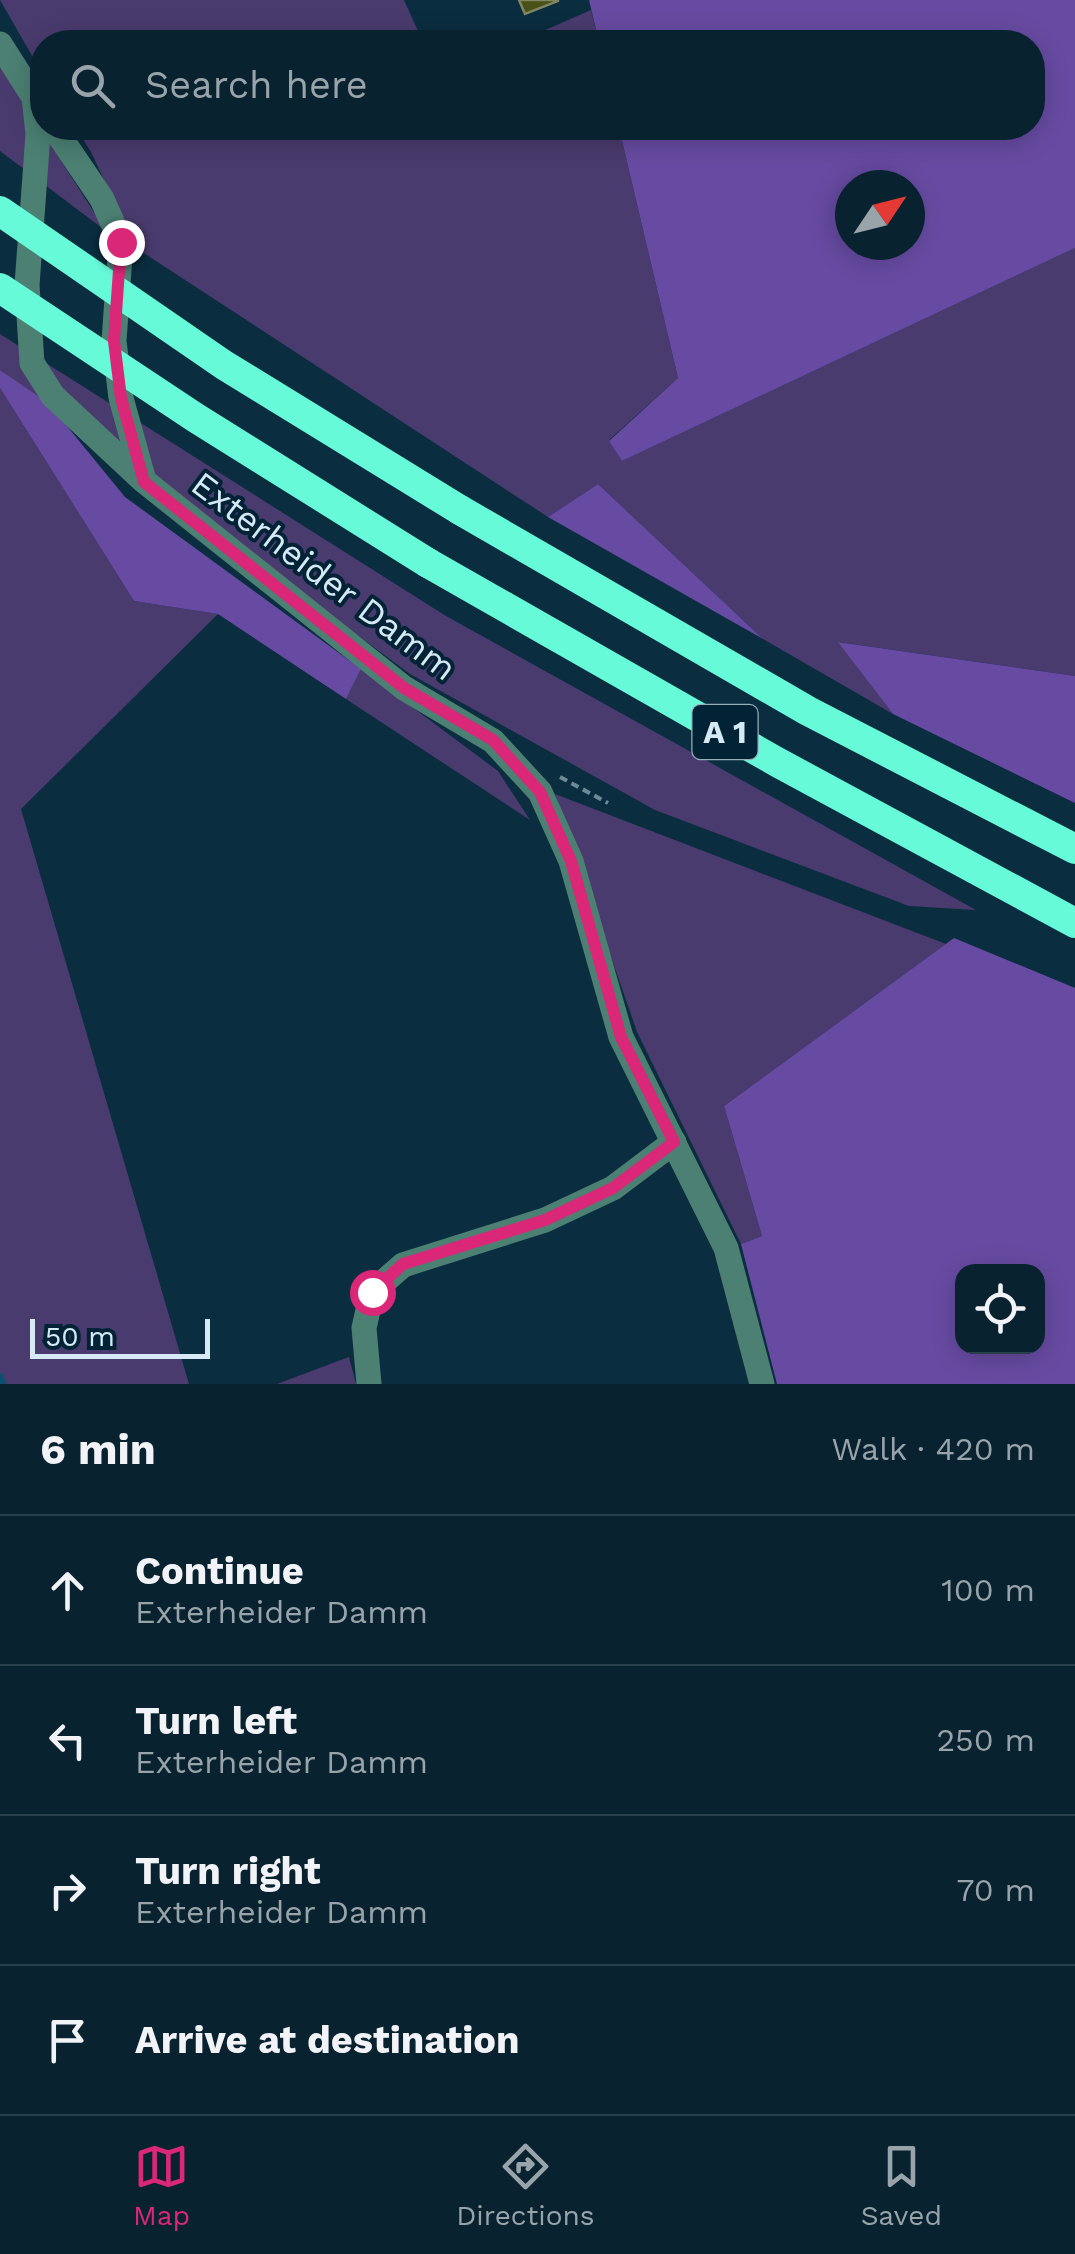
<!DOCTYPE html>
<html lang="en">
<head>
<meta charset="utf-8">
<style>
	:root { --surface:#08222f; --page:#162f3b; --text:#f1f3f6; --muted:#98a4aa; --line:#293f4b; --accent:#db2777 }
	body { margin:0; font-family:"Work Sans",sans-serif; background:var(--page); color:var(--text) }
	.controls { position:absolute; right:30px; bottom:30px; display:grid; overflow:hidden; border-radius:20px; box-shadow:0 5px 25px #0003 }
	.controls button { width:90px; height:90px; display:grid; place-items:center; padding:0; border:0; border-bottom:2px solid var(--line); background:var(--surface); color:var(--text); font:50px sans-serif }
	.compass { position:absolute; left:835px; top:170px; width:90px; height:90px; border-radius:50%; background:var(--surface); box-shadow:0 5px 25px #0003; rotate:55deg }
	.scale { position:absolute; left:30px; bottom:25px; width:180px; box-sizing:border-box; padding-left:10px; border:5px solid #d6e9f5; border-top:0; font-size:28px; line-height:35px; white-space:nowrap; color:#d6e9f5; -webkit-text-stroke:8px #012335; paint-order:stroke }
	.stop { position:absolute; width:30px; height:30px; margin:-22px; border:8px solid #db2777; border-radius:50%; background:#fff }
	.stop.end { background:#db2777; border-color:#fff; box-shadow:0 2px 10px #0008 }
	.list { margin:0; padding:0; list-style:none }
	h2 { display:flex; justify-content:space-between; align-items:center; height:130px; margin:0; padding:0 40px; font-size:42px }
	h2 small { font-size:32px; font-weight:400; color:var(--muted) }
	.list li { display:grid; grid-template-columns:65px 1fr auto; gap:30px; align-items:center; box-sizing:border-box; height:150px; padding:0 40px; border-top:2px solid var(--line) }
	.list b { display:block; font-size:38px; white-space:nowrap }
	.list p { margin:0; font-size:32px; white-space:nowrap; color:var(--muted) }
	.list em { font-size:32px; font-style:normal; color:var(--muted) }
	.icon { flex:none; width:55px; height:55px; fill:none; stroke:currentColor; stroke-width:2; stroke-linecap:round; stroke-linejoin:round }
	.map { position:relative; flex:none; width:1075px; height:1384px; overflow:hidden }
	.search { position:absolute; background:var(--surface); box-shadow:0 5px 25px #0003; left:30px; right:30px; top:30px; height:110px; display:flex; align-items:center; gap:25px; box-sizing:border-box; padding:0 35px; border-radius:40px; color:var(--muted); font-size:38px }
	.sheet { height:730px; background:var(--surface) }
	nav { display:flex; justify-content:space-around; align-items:center; box-sizing:border-box; height:140px; border-top:2px solid var(--line); background:var(--surface); font-size:28px; color:var(--muted) }
	nav a { display:grid; justify-items:center; gap:5px }
	nav .on { color:var(--accent) }
	.map>svg:first-child { display:block }
</style>
</head>
<body>
<div class="map">
<svg width="1075" height="1384" viewBox="0 0 1075 1384">
	<rect width="100%" height="100%" fill="#0a2d3f"/>
	<g fill="#4a3b6e">
		<path d="M0,0H404L423,42H42V73Z"/>
		<path d="M591,10L599,42H518Z"/>
		<path d="M0,66L106,231L0,151Z"/>
		<path d="M76,128H619L678,378L609,440L622,461L1075,248V676L839,642L893,714L763,639L598,484L548,517L136,248L91,152Z"/>
		<path d="M0,334L446,616L976,910L909,906L655,810L410,674L0,370Z"/>
		<path d="M0,388L134,601L218,614L21,809L189,1384H0Z"/>
		<path d="M361,669L498,771L530,820L346,699Z"/>
		<path d="M555,794L946,944L724,1106L762,1236L741,1244L637,1032Z"/>
		<path d="M349,1357L356,1384H277Z"/>
	</g>
	<g fill="#674ba2" fill-rule="evenodd">
		<path d="M589,0H1075V248L622,461L609,441L678,378L619,128H1032V42H599ZM910,185V245H850V185Z"/>
		<path d="M0,370L48,403L125,497L361,669L346,699L218,614L134,601L0,388Z"/>
		<path d="M598,484L763,639L548,517Z"/>
		<path d="M838,642L1075,676V803L893,714Z"/>
		<path d="M954,938L1075,988V1384H777L741,1244L762,1236L724,1106ZM962,1272H1038V1346H962Z"/>
	</g>
	<g fill="none" stroke-linecap="round" stroke-linejoin="round">
		<path stroke="#0d506f" stroke-width="8" d="M0,1377L2,1384"/>
	</g>
	<path fill="#4a5116" stroke="#808562" stroke-width="2.5" d="M519,0H558V1L525,14Z"/>
	<g fill="none" stroke-linecap="round" stroke-linejoin="round">
		<path stroke="#6e8998" stroke-width="4" stroke-dasharray="8 5" stroke-linecap="butt" d="M560,777L608,803"/>
		<g stroke="#4b8073" stroke-width="25">
			<path d="M0,44L42,110"/>
			<path d="M34,97L38,134L27,285L32,363L53,396L144,481L404,688L493,741L540,792L571,861L621,1037L726,1248L762,1384"/>
			<path d="M54,128L102,199L121,242L114,341L121,398L143,477"/>
			<path d="M369,1384L364,1328L372,1292L403,1265L545,1220L613,1188L674,1142"/>
		</g>
		<g stroke="#66fad9" stroke-width="30">
			<path d="M460,510L808,711L1075,849"/>
			<path d="M428,563L777,762L1075,923"/>
		</g>
		<g stroke="#66fad9" stroke-width="30">
			<path d="M0,211L224,365L460,510"/>
			<path d="M0,288L196,418L428,563"/>
		</g>
	</g>
	<g fill="none" stroke-linecap="round" stroke-linejoin="round">
		<path stroke="#db2777" stroke-width="12" d="M121,242L114,341L121,398L144,482L404,688L493,740L540,792L571,861L621,1037L674,1142L613,1188L545,1220L403,1264L372,1292"/>
	</g>
	<g text-anchor="middle" dominant-baseline="central" stroke-width="8" stroke-linejoin="round" paint-order="stroke">
		<rect fill="#012335" stroke="#96aebb" stroke-width="2.5" x="692.5" y="705" width="65" height="54" rx="8"/>
		<g font-size="32" font-weight="bold" fill="#d6e9f5">
			<text x="725" y="732">A 1</text>
		</g>
		<g font-size="35" fill="#d6e9f5" stroke="#012335">
			<text transform="translate(324 576) rotate(37)">Exterheider Damm</text>
		</g>
	</g>
</svg>
<div class="controls">
<button><svg class="icon" aria-label="locate" viewBox="0 0 24 24"><circle cx="12" cy="12" r="6"/><path d="M12 2v4M12 18v4M2 12h4M18 12h4"/></svg></button>
</div>
<svg class="compass" viewBox="-18 -18 36 36"><path d="M0-13l5 13h-10z" fill="#e53935"/><path d="M0 13l5-13h-10z" fill="#98a4aa"/></svg>
<div class="scale">50 m</div>
<div class="stop" style="left:372px;top:1292px"></div>
<div class="stop end" style="left:121px;top:242px"></div>
<div class="search"><svg class="icon" aria-label="search" viewBox="0 0 24 24"><circle cx="10" cy="10" r="6"/><path d="M15 15l6 6"/></svg>Search here</div>
</div>
<section class="sheet">
<h2>6 min<small>Walk · 420 m</small></h2>
<ul class="list">
<li><svg class="icon" aria-label="ahead" viewBox="0 0 24 24"><path d="M12 20V5M6 11l6-6 6 6"/></svg><div><b>Continue</b><p>Exterheider Damm</p></div><em>100 m</em></li>
<li><svg class="icon" aria-label="left" viewBox="0 0 24 24"><path d="M17 20v-9H6M10 6l-5 5 5 5"/></svg><div><b>Turn left</b><p>Exterheider Damm</p></div><em>250 m</em></li>
<li><svg class="icon" aria-label="right" viewBox="0 0 24 24"><path d="M7 20v-9h11M14 6l5 5-5 5"/></svg><div><b>Turn right</b><p>Exterheider Damm</p></div><em>70 m</em></li>
<li><svg class="icon" aria-label="arrive" viewBox="0 0 24 24"><path d="M6 21V4h12l-3 4 3 4H6"/></svg><div><b>Arrive at destination</b></div></li>
</ul>
</section>
<nav>
<a class="on"><svg class="icon" aria-label="map" viewBox="0 0 24 24"><path d="M3 6l6-2 6 2 6-2v14l-6 2-6-2-6 2zM9 4v14M15 6v14"/></svg>Map</a>
<a><svg class="icon" aria-label="directions" viewBox="0 0 24 24"><path d="M12 3l9 9-9 9-9-9zM9 14v-3h6M13 9l2 2-2 2"/></svg>Directions</a>
<a><svg class="icon" aria-label="saved" viewBox="0 0 24 24"><path d="M7 4h10v16l-5-4-5 4z"/></svg>Saved</a>
</nav>
</body>
</html>
